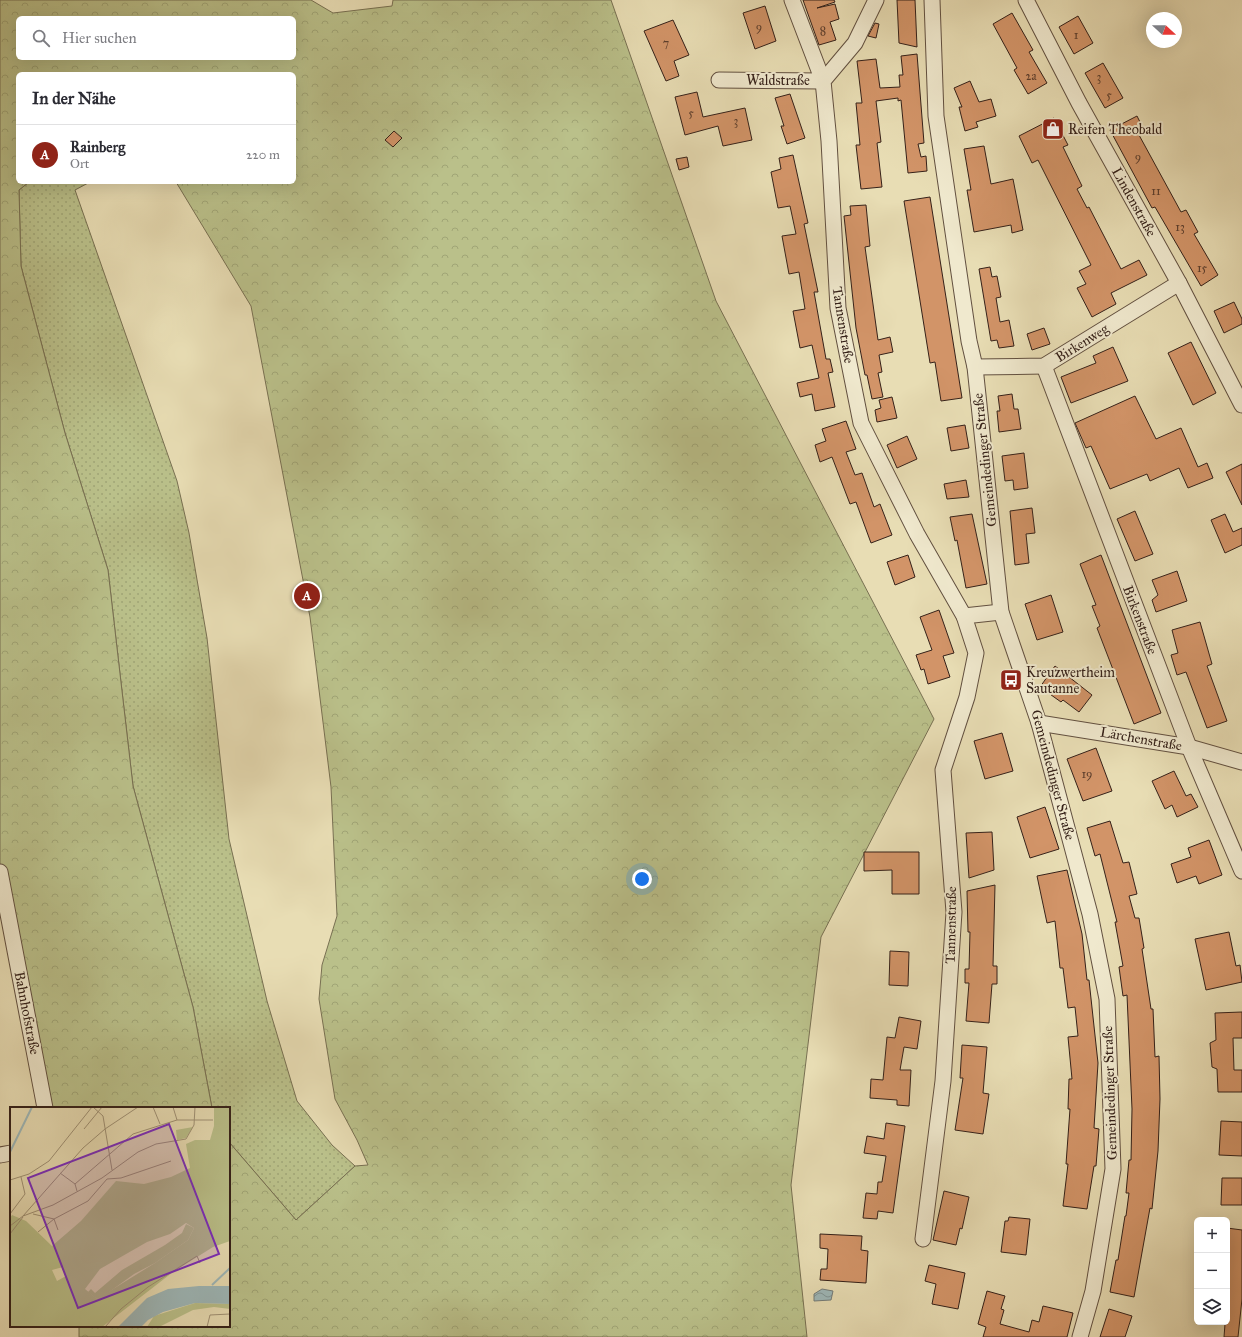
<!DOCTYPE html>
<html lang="de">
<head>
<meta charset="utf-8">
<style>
	:root { --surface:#fff; --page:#f2f2f3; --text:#2b2b33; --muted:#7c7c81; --line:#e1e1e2; --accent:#8f2418 }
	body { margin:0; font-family:"IM FELL Great Primer",serif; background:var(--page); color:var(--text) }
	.controls { position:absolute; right:12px; bottom:12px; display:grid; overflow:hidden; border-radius:6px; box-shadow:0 4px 16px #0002 }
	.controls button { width:36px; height:36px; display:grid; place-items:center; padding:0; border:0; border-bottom:1px solid var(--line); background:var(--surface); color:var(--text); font:20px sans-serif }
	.compass { position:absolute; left:1146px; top:12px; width:36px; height:36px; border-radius:50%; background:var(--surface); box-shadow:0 4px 16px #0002; rotate:111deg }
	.you { position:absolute; left:642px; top:879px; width:14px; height:14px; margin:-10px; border:3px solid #fff; border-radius:50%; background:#1a73e8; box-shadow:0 0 0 6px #1a73e833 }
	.badge { display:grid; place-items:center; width:26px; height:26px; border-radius:50%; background:var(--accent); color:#fff; font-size:13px; font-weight:700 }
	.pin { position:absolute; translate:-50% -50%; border:2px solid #fff; box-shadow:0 1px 4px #0006 }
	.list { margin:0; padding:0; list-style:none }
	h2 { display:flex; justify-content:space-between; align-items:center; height:52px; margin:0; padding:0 16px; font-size:17px }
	h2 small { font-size:13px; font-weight:400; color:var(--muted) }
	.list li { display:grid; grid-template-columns:26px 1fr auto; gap:12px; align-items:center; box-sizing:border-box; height:60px; padding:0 16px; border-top:1px solid var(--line) }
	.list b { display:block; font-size:15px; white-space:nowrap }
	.list p { margin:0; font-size:13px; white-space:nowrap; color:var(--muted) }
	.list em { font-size:13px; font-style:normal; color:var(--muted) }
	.icon { flex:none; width:22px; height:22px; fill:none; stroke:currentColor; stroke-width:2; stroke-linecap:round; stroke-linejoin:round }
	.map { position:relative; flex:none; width:1242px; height:1337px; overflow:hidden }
	.search { position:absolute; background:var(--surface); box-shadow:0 4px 16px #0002; left:16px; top:16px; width:280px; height:44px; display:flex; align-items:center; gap:10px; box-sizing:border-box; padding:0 14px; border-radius:6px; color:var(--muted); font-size:15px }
	.panel { position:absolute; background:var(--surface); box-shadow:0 4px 16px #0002; left:16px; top:72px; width:280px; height:112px; border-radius:6px }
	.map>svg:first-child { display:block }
</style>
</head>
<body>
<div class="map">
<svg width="1242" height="1337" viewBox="0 0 1242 1337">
	<defs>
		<pattern id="grass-dots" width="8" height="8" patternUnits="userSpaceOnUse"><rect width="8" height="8" fill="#bac08a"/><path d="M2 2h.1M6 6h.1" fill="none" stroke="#a0a576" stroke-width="1.8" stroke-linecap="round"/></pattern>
		<pattern id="forest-crowns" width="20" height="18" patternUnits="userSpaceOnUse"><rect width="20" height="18" fill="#bac08a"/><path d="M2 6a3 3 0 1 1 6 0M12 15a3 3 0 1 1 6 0" fill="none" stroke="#a0a576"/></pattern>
		<pattern id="water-waves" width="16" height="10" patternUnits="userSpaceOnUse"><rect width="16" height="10" fill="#9eb8b9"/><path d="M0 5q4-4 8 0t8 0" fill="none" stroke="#829596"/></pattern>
	</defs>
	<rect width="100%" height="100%" fill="#e8ddb4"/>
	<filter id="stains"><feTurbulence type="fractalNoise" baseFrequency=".005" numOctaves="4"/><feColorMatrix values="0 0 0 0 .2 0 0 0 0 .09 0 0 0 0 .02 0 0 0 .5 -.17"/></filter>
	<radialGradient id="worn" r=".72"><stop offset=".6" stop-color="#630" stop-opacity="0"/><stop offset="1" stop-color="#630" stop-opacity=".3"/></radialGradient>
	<path fill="url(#grass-dots)" stroke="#787052" d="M29,182H90L75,190L177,481L189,533L207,638L229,839L267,1001L297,1101L332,1145L355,1166L296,1220L229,1142V1108H212L193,1007L133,786L108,570L65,433L21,266L19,190Z"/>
	<path fill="url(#forest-crowns)" stroke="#787052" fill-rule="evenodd" d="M0,0H311L333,13L392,6L393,0H611L716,301L934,719L821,937L791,1185L807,1337H79V1326H229V1142L296,1220L355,1166L368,1165L357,1140L335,1099L319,999L322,965L337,916L331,787L310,617L251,306L176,182H294V74H18V182H29L19,190L21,266L65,433L108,570L133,786L193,1007L212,1108H41L0,898ZM18,18H294V58H18Z"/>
	<path fill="url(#water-waves)" stroke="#747c79" d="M822,1289L833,1291L831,1300L814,1301V1294Z"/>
	<g fill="#d29468" stroke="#352119">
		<path d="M803,0H834L835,2L817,8L835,4L839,19L830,22L836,40L819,45Z"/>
		<path d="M897,0H915L917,47L899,43Z"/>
		<path d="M765,6L776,41L755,49L743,13Z"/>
		<path d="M1012,13L1033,50L1029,52L1047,83L1028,94L1014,70L1017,68L993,24Z"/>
		<path d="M1078,16L1093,43L1074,54L1059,27Z"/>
		<path d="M673,20L689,55L674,61L679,76L666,81L644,31Z"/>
		<path d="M875,23L879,24L876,38L868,36Z"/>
		<path d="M917,54L924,143L918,144L921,157L926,156L927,171L908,173L901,100L898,101V98L876,101L881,142L877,143L882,187L861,189L856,145H860L856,103H862L857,61L876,59L880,88L900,87L899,75H903L901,56Z"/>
		<path d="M1103,63L1123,98L1105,108L1085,73Z"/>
		<path d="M970,81L979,102L991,99L996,116L976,122L978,127L965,131L959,107H962L954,88Z"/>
		<path d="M697,92L703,117L745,108L752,140L723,146L718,126L685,135L675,97Z"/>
		<path d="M790,94L805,138L787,144L781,126H784L775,98Z"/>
		<path d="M1137,116L1145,132L1139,135L1181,212L1186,210L1198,232L1194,234L1218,275L1201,286L1155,207L1152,208L1110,130Z"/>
		<path d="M1054,118L1068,145L1063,147L1082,186L1077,189L1087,208L1089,207L1121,269L1139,260L1147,275L1111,293L1116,304L1092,317L1077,288L1086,284L1079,271L1091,265L1038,160L1032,163L1019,136Z"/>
		<path d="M394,131L402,138L393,147L385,140Z"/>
		<path d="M984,146L991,184L1013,179L1023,230L1012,233L1011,225L974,232L967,190H971L964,149Z"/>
		<path d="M793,155L808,223L804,224L818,292H814L826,359H830L833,372L828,373L835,407L815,411L812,394L800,397L797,383L819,378L812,345L800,348L793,311L805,309L799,272L789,274L782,236L796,234L790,206L778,208L771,172L781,169L779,158Z"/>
		<path d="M687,157L689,167L679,170L676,159Z"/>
		<path d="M930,197L962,398L941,401L935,362L930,363L904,201Z"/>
		<path d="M866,205L870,246L865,247L878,340L890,337L893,352L879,355L882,372L878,373L883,397L872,399L867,375H865L856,328L844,216L851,215L850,206Z"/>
		<path d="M990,267L992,277L997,276L1001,297L996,298L1000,322L1009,320L1014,346L999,348L997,340L991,341L979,269Z"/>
		<path d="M1234,302L1242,319V324L1224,333L1214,311Z"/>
		<path d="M1044,328L1050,344L1032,350L1027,334Z"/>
		<path d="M1191,342L1216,393L1193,405L1168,353Z"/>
		<path d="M1113,347L1128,381L1071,403L1061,377L1096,363L1093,356Z"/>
		<path d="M1012,394L1014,409H1018L1021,429L999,432L997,411H1000L998,396Z"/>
		<path d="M1135,396L1156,439L1181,428L1198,467L1207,463L1213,478L1188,488L1179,468L1150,481L1147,474L1110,489L1091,446L1086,448L1075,423Z"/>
		<path d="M892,397L897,418L877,422L875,410L881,408L879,400Z"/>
		<path d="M846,421L856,449L846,452L855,475L862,473L874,507L880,504L892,535L871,543L856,502L850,504L832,457L820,462L815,445L826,441L822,429Z"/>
		<path d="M965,425L969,448L951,451L947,428Z"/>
		<path d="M907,436L917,459L897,468L887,445Z"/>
		<path d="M1024,453L1028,488L1014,490L1013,480L1005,481L1002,456Z"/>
		<path d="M1242,464V505L1226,472Z"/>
		<path d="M966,480L969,497L947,499L944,484Z"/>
		<path d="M1032,508L1035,533L1026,534L1029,563L1015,565L1010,511Z"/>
		<path d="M1135,511L1153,554L1135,561L1117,519Z"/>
		<path d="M972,514L987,584L966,588L957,540L955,541L950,517Z"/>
		<path d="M1225,514L1233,532L1242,528V545L1225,553L1211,520Z"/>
		<path d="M908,555L915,577L895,585L887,562Z"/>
		<path d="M1101,555L1161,713L1134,724L1097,628L1100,626L1092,606L1096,605L1080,564Z"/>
		<path d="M1177,571L1187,601L1156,612L1152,600L1158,595L1152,580Z"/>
		<path d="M1051,595L1063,632L1037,640L1025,604Z"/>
		<path d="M939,610L954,653L943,656L950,677L928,684L924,669L921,670L916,655L932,650L920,617Z"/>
		<path d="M1200,622L1212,664L1207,666L1227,721L1207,728L1186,672L1177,675L1171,655L1178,653L1172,630Z"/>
		<path d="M1055,666L1092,695L1079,712L1063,700L1061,702L1040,687Z"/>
		<path d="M1002,733L1013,771L985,779L974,741Z"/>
		<path d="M1096,748L1112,791L1083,801L1067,759Z"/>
		<path d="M1174,771L1186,796L1191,794L1198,807L1177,817L1172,805L1165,809L1152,781Z"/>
		<path d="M1045,807L1059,849L1030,858L1017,817Z"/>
		<path d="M1110,821L1123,863L1129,862L1137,894L1129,896L1135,918H1139L1144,948L1142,949L1151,1009H1153L1155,1057L1159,1056L1160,1099L1158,1151L1152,1209L1150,1208L1134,1297L1110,1292L1116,1260H1118L1125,1216H1126L1129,1193H1126L1129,1160H1131L1132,1109L1127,995L1123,996L1119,967L1123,966L1115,922H1117L1100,854L1095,856L1087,828Z"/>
		<path d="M992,832L994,870L969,878L966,833Z"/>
		<path d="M1209,840L1222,875L1199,884L1196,876L1177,883L1171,864L1191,857L1188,848Z"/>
		<path d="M864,852H919V894H892V870L864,871Z"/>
		<path d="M1067,870L1082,934L1087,980H1089L1098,1063L1094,1128L1099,1129L1096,1166H1094L1087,1209L1063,1206L1068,1164H1066L1070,1109H1068L1069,1079H1072L1068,1037L1078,1036L1075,1007L1068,1008L1063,968H1060L1055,921L1047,923L1037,876Z"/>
		<path d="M995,885L993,966H997V984H992L989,1023L966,1021L969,983H965V969H969L970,932H968L967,891Z"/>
		<path d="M1229,932L1236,966L1240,965L1242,982L1206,990L1195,939Z"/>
		<path d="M890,951L909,952L908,986L889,985Z"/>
		<path d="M1242,1012V1038H1233L1234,1070H1242V1092H1218L1217,1069L1212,1067L1210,1043L1216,1040L1215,1013Z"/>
		<path d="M899,1017L921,1021L917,1049L904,1047L900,1070H911L909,1106L897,1105V1100L870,1098L871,1079L883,1080L887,1037L895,1038Z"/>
		<path d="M962,1045L987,1047L983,1093L989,1094L983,1134L955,1130L963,1078H960Z"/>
		<path d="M1221,1121L1242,1122V1156L1219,1155Z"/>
		<path d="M886,1123L905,1126L893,1213L878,1211L877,1219L863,1218L866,1193L877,1194L878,1182H882L886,1156L864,1153L867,1136L884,1139Z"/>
		<path d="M1222,1178H1242V1205H1221Z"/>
		<path d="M944,1191L969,1197L962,1229L960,1228L956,1245L933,1240Z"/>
		<path d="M1009,1217L1030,1219L1026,1255L1001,1252L1005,1221H1008Z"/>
		<path d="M1227,1228L1242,1230V1299L1238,1337H1224L1225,1324H1227Z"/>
		<path d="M820,1234L862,1236L861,1250L868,1251L866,1283L820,1280L821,1269H827L828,1249L820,1248Z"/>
		<path d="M929,1265L965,1273L958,1309L932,1304L936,1284L925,1281Z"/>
		<path d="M987,1291L1005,1296L1001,1309L1004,1310L1000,1324L1029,1332L1032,1320L1039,1322L1043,1306L1073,1313L1067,1337H983L986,1327L978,1324Z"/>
		<path d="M1109,1309L1132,1316L1125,1337H1100Z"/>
	</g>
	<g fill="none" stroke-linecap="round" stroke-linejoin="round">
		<g stroke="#625040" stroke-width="17">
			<g id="street">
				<path d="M876,0L855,43L823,81L829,141L838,308L861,423L917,534L964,616L976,653L967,697L943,770L954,912L943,1081L923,1239"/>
				<path d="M932,0L936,116L969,341L975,367L1001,612L1039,723L1090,914L1107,999L1113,1169L1093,1291L1080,1337"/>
				<path d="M1026,0L1079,103L1179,283L1242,405"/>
				<path d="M719,80L823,81L792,0"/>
				<path d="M1044,366L1189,747L1242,871"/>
				<path d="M975,367L1044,366L1179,283"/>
				<path d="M964,616L1001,612"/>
				<path d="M1039,723L1189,747L1242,762"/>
				<path d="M0,872L45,1108"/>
				<path d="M0,1155L11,1153"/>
			</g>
		</g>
		<use href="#street" stroke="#f0e9ce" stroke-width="15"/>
	</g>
	<defs>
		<g id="shop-square" transform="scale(1.15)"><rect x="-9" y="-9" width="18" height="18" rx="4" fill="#8f2418" stroke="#f0e9ce"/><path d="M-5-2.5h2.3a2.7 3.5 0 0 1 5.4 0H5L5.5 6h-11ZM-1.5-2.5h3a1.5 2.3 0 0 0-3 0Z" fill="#fff"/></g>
		<g id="bus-square" transform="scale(1.15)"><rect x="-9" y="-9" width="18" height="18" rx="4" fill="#8f2418" stroke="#f0e9ce"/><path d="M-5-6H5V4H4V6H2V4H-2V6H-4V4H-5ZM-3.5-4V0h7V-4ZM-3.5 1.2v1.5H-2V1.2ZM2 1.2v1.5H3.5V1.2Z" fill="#fff"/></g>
	</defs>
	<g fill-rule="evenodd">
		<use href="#shop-square" x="1053" y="129"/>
		<use href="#bus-square" x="1011" y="680"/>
	</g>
	<g text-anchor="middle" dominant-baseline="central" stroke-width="4" stroke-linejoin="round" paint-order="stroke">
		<g font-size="12" fill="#5c3e2d">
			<text x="759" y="27">9</text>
			<text x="823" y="31">8</text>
			<text x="1076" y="35">1</text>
			<text x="666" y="43">7</text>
			<text x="1031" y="76">2a</text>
			<text x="1099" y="77">3</text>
			<text x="1109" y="95">5</text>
			<text x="691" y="113">5</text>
			<text x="736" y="121">3</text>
			<text x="1138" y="157">9</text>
			<text x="1156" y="191">11</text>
			<text x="1180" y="227">13</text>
			<text x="1202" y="268">15</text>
			<text x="1087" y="774">19</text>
		</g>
		<g font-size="14" fill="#352119" stroke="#f0e9ce">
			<text x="778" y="80">Waldstraße</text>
			<text transform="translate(1134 202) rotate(61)">Lindenstraße</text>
			<text transform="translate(843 325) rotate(81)">Tannenstraße</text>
			<text transform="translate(1082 343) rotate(-32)">Birkenweg</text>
			<text transform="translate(985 460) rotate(-96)">Gemeindedinger Straße</text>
			<text transform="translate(1140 620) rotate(69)">Birkenstraße</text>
			<text transform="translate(1141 739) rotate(10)">Lärchenstraße</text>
			<text transform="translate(1053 775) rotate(75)">Gemeindedinger Straße</text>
			<text transform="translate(951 925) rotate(-89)">Tannenstraße</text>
			<text transform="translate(27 1013) rotate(79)">Bahnhofstraße</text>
			<text transform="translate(1110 1093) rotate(-92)">Gemeindedinger Straße</text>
		</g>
		<g font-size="14" fill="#352119" stroke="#f0e9ce" text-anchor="start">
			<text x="1068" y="129">Reifen Theobald</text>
			<text x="1026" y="672">Kreuzwertheim<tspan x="1026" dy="16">Sautanne</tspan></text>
		</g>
	</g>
	<g transform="translate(10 1107)">
		<rect width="220" height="220" fill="#e8ddb4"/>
		<path d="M176,117L184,121L178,133L145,156L124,167L95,188L87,192L78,185L81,182L85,186L112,163L155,138L172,126ZM185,196L220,197V202L204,200L183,203L149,220H137L144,209Z" fill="#bac08a"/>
		<path d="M204,0H220V134L203,140L163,165L92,220H0V111L2,108L16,114L42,139L71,114L106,74L134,77L161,70L180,61L176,37L185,33H200L204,19ZM176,116L184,121L178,133L145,156L87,192L75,182L90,162L137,135L160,127ZM53,160L56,169L47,174L42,163ZM183,20L176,31L167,33L166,23Z" fill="#bac08a" fill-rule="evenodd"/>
		<path d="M189,179H220V197L185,196L153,205L138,213L131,220H108L137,191L158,182Z" fill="#9eb8b9"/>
		<path fill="none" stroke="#9eb8b9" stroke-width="2" d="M0,45L22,0M202,178L220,161"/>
		<path fill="none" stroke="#a09276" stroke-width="1" d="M83,0L93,9L102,63M143,0L150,17M163,0L167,13M74,22L92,0M50,66L65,77L67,84M0,73L19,67L39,54L82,0M65,77L123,27L167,13H203M0,107L15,87L11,70M23,107L44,112L78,94L97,72L111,71L161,54M13,109L73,41L95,22L128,0M0,119L13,109L43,98L92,71L128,45L146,37L176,32L184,18L185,0M28,125L44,112L48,123M0,127L13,110M95,220L111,202L138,180L187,149L190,156M197,220L200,208L220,207"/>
		<path fill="#7b2cbf" fill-opacity="0.15" stroke="#7b2cbf" stroke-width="2" d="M159,17L209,147L68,201L18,71Z"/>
		<rect width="220" height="220" fill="none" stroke="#352119" stroke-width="2"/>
	</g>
	<rect width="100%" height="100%" filter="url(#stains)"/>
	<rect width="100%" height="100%" fill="url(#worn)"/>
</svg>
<div class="controls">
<button>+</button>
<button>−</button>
<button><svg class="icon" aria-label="layers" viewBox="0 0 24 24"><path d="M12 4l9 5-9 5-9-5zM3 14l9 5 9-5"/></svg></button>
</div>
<svg class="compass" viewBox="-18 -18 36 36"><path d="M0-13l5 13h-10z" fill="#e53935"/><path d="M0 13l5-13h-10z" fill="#7c7c81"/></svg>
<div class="you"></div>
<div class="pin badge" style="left:307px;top:596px">A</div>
<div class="search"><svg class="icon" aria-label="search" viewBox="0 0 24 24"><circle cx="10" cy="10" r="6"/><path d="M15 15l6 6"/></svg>Hier suchen</div>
<section class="panel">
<h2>In der Nähe<small></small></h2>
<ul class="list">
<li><span class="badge">A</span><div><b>Rainberg</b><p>Ort</p></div><em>220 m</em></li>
</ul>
</section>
</div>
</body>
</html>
